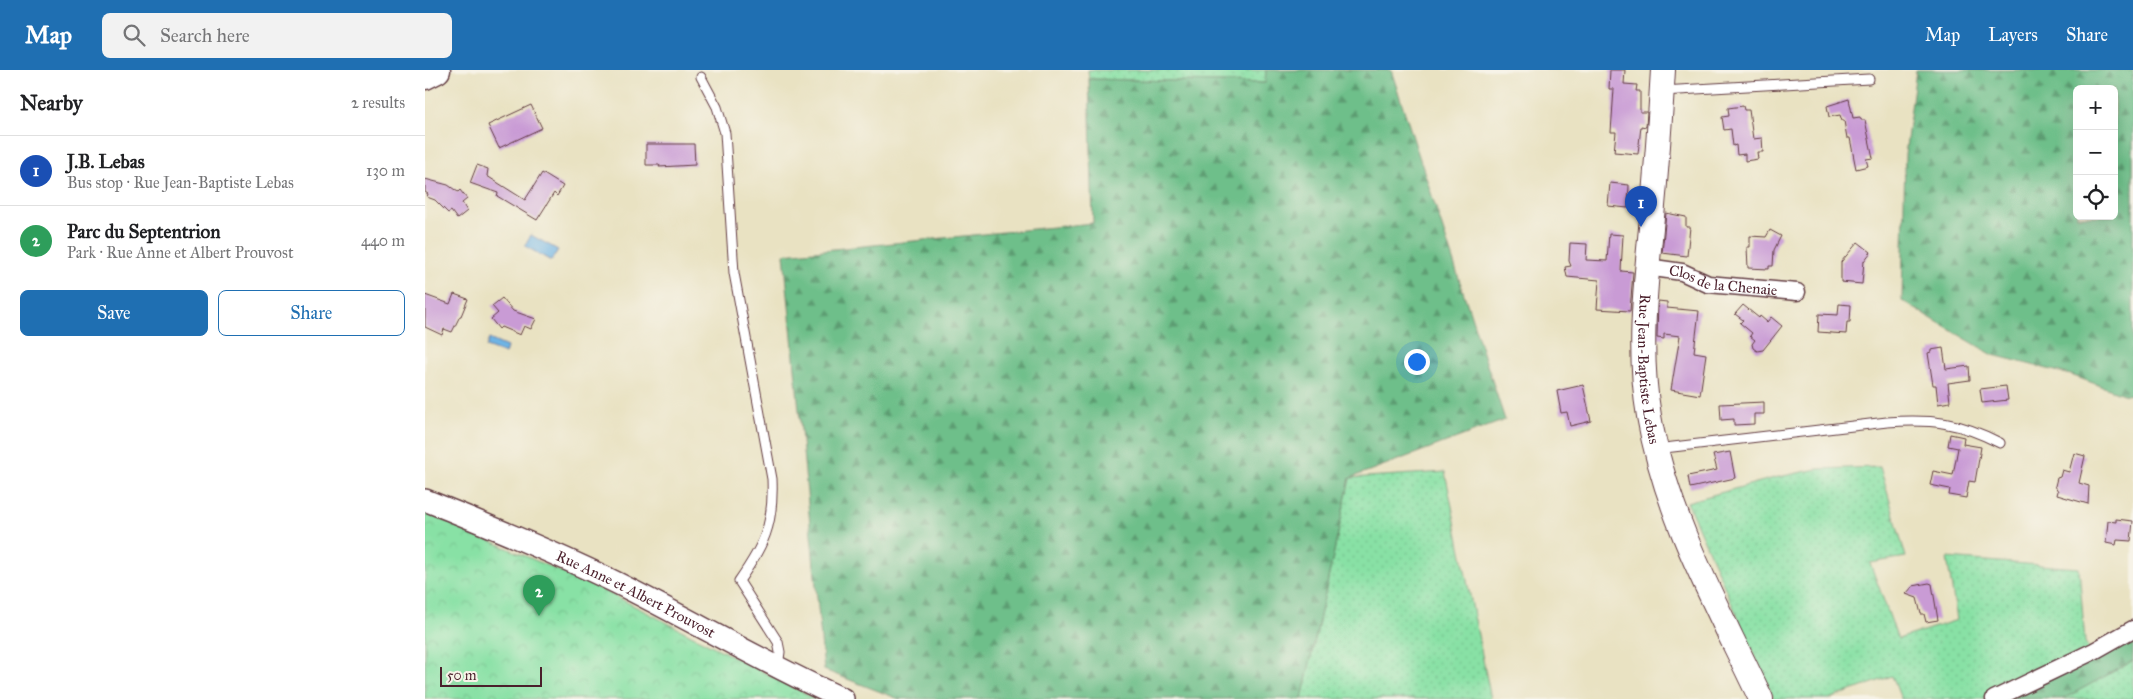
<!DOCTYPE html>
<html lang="en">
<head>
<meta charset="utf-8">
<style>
	:root { --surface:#fff; --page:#f2f2f2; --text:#202124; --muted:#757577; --line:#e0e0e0; --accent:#1f6fb2 }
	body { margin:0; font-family:"IM FELL Great Primer",serif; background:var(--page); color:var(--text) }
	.controls { position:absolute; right:15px; top:15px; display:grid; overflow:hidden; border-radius:8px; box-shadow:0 5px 20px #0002 }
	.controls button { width:45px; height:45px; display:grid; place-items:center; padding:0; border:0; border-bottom:1px solid var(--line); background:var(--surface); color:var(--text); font:25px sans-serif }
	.scale { position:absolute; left:15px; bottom:12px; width:102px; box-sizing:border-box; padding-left:5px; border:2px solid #4a1f2b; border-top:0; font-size:14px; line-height:18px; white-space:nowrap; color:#4a1f2b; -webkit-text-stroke:4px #f7f3e8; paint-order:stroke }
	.you { position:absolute; left:991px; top:291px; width:18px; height:18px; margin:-12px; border:4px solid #fff; border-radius:50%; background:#1a73e8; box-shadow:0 0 0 8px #1a73e833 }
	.badge { display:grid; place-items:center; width:32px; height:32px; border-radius:50%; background:var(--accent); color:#fff; font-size:16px; font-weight:700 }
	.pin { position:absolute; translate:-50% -41px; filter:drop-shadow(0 1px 2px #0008) }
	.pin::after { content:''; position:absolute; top:26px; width:18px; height:15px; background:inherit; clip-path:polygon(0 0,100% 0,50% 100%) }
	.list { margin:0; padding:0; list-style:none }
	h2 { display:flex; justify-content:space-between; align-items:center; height:65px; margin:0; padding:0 20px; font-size:21px }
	h2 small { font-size:16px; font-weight:400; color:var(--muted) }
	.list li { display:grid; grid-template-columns:32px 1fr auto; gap:15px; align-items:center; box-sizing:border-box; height:70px; padding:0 20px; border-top:1px solid var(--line) }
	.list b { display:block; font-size:19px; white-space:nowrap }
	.list p { margin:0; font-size:16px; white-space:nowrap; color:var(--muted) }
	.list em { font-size:16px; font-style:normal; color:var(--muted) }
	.actions { display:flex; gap:10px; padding:15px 20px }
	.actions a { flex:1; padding:11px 0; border:1px solid var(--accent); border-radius:8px; text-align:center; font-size:18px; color:var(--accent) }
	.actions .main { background:var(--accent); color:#fff }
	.icon { flex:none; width:28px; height:28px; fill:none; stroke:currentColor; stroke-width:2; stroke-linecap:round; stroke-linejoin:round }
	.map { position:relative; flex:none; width:1708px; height:629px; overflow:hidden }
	header { display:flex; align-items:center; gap:30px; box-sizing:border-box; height:70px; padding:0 25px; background:var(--accent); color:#fff }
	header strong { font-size:24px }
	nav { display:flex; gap:28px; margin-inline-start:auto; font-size:18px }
	.search { width:350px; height:45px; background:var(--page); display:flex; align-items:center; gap:12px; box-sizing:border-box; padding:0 18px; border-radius:8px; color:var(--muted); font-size:19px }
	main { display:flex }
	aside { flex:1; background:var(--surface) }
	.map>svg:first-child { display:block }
</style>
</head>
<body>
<header>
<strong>Map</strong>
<div class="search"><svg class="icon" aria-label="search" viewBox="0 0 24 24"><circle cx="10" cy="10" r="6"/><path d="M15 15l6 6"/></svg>Search here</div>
<nav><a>Map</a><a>Layers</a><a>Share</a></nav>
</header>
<main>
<aside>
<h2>Nearby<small>2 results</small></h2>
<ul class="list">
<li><span class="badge" style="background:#1a4fb4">1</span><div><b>J.B. Lebas</b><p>Bus stop · Rue Jean-Baptiste Lebas</p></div><em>130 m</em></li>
<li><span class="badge" style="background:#2e9e5b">2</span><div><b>Parc du Septentrion</b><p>Park · Rue Anne et Albert Prouvost</p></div><em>440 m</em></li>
</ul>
<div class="actions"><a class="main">Save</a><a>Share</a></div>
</aside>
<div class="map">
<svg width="1708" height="629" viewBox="0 0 1708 629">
	<defs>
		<pattern id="grass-dots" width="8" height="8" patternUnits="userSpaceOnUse" patternTransform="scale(1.25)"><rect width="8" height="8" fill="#88e1a5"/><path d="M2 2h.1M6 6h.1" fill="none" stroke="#77c18e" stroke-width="1.8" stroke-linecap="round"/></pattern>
		<pattern id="forest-firs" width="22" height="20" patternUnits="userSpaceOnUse" patternTransform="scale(1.25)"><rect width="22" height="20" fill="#6ebf8a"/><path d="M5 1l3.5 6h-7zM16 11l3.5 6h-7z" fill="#5c9b71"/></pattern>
		<pattern id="park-crowns" width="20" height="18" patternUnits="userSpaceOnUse" patternTransform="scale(1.25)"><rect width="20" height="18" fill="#88e1a5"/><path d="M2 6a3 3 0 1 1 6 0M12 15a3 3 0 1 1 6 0" fill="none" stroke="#77c18e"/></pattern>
		<pattern id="water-ripples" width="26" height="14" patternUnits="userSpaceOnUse" patternTransform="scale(1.25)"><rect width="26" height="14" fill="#6eb4e4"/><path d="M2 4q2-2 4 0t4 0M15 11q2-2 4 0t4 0" fill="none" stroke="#5c92b9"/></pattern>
	</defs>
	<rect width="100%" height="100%" fill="#f7f3e8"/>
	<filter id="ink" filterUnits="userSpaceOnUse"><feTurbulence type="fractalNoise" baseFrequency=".02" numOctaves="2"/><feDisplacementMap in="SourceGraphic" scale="10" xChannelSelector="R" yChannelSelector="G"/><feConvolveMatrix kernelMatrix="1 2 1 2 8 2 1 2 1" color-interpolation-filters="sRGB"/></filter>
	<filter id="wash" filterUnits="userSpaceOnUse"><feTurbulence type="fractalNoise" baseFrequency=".0096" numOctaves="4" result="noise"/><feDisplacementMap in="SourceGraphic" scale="20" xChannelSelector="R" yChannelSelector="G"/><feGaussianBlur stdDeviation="1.12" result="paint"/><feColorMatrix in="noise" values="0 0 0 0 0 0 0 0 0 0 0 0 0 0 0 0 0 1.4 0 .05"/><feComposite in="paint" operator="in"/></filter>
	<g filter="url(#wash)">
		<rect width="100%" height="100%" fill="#e9e2c2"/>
		<g fill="url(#grass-dots)" stroke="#698068">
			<path d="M663,0H841V13L664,9Z"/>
			<path d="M1455,397L1481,487L1445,493L1473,569L1532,550L1522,488L1654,498L1660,572L1668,586L1585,629H1476L1467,606L1404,629H1349L1262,432L1349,408L1392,399Z"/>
			<path d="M1020,402L1066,629H877L925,408Z"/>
			<path d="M1708,591V629H1638Z"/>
		</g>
		<g fill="url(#forest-firs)" stroke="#5c6f5a" fill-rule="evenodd">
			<path d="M841,0H966L1080,350L925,408L877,629H474L399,600L359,184L668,153L664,9L840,13Z"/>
			<path d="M1491,0H1708V325L1698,324L1646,305L1568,285L1477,231L1480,85ZM1652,19H1689V146H1652Z"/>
			<path d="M1708,566V591L1638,629H1585Z"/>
		</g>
		<path fill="url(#park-crowns)" stroke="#698068" d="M0,442L180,521L391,629H0Z"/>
		<g fill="url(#water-ripples)" stroke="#5c6a88">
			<path d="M106,165L133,180L126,191L100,176Z"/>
			<path d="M64,269L82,277L80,284L61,277Z"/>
		</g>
		<g id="blocks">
			<g fill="#c99bd5">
				<path d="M1185,0H1200L1199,14L1212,15L1211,21H1215V42H1222L1221,57L1216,56L1213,84L1189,82L1191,62H1186L1189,19H1184Z"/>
				<path d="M1424,29L1428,48L1435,47L1436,50H1440L1448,88L1441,89L1443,96L1431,99L1425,68H1422L1419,51H1417L1415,45L1404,47L1402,36Z"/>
				<path d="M106,35L117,58L74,78L63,55Z"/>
				<path d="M1318,36L1319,40H1324L1328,69L1337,68L1338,82H1332L1333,89L1320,91V84L1312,85L1311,75L1308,76L1306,59L1299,60L1297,47L1304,46L1303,38Z"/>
				<path d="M221,74H269L270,95L234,97L235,95H221Z"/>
				<path d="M52,95L63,99L62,106L100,130L117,103L138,116L132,126L129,123L112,150L72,126L73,123L45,113Z"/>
				<path d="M0,109L23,115L33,122L35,120L42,129L37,133L42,141L32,149L26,141L23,143L10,130L2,127L3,124L0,122Z"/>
				<path d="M1185,113L1204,115L1203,138L1183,136Z"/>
				<path d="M1241,143L1261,147V157H1265L1262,186L1237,183Z"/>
				<path d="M1345,160L1356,166L1349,180L1348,196H1344V199L1323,198L1322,177H1325V166L1341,167Z"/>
				<path d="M1184,164L1198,165L1196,201L1208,202L1205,241L1172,239L1174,210L1142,207L1140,197L1146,196L1144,191L1145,173L1162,174L1161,190L1182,191Z"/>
				<path d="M1433,172L1446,182L1439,191L1437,214L1416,212V192Z"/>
				<path d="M29,224L43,229L36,246H35L27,262L19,259L17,265L0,257V225L25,234Z"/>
				<path d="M77,228L88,241L111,249L106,259L99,256L95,265L76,257L74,259L66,249L73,243L67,236Z"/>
				<path d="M1233,231L1242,232V238L1274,241L1269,282L1281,284L1275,325L1246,320L1255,266L1239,264V269L1232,268Z"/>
				<path d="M1414,234L1426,235L1425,252H1422L1421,264L1393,262L1394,244L1413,245Z"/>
				<path d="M1318,235L1334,248L1335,246L1342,252L1346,247L1357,256L1338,280L1332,281L1328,278L1327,274L1330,270L1325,266L1327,263L1315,253L1318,250L1310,244Z"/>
				<path d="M1518,278L1521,299L1544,296L1545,310L1523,313L1525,332L1513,334L1511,315H1508L1503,283L1506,282V280Z"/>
				<path d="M1158,315L1166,351L1145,356L1142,342L1136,343L1132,321Z"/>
				<path d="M1581,316L1583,330L1557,333L1555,319Z"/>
				<path d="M1339,332V344H1329V354L1309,355V349L1296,350L1295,334Z"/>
				<path d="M1525,364L1539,367L1538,374L1556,377L1550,412L1544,411L1541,428L1524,425L1525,419L1505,415L1508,401L1528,405L1533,378L1523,376Z"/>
				<path d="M1305,382L1310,408L1265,418L1263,406L1292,400L1288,385Z"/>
				<path d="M1649,383L1660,386L1654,413L1664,416L1663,434L1632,425L1633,421L1630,416L1632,408L1635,407L1637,400L1644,402Z"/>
				<path d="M1691,449L1708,451L1706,471L1692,470L1691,475L1681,473L1683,451L1691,452Z"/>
				<path d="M1504,513L1507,514L1513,550L1501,552L1499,544H1496L1492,528L1481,524L1488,516Z"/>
			</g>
		</g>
	</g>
	<g filter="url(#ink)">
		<use href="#blocks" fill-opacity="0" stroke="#623c42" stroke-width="1"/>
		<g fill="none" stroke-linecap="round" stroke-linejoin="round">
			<g stroke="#623c42" stroke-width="11">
				<g id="service">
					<path d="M276,7L292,37L300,63L309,203L347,409C349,455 339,475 314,511L353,572L355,582L353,597"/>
					<path d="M1237,21L1444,9"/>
					<path d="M1231,379L1462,352C1508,349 1534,352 1575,373"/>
				</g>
			</g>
			<g stroke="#623c42" stroke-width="19">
				<g id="minor">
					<path id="s1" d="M1222,197L1257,202L1283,214L1372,222"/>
					<path d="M1569,629L1669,581L1708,559"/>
				</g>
			</g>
			<g stroke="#623c42" stroke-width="24">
				<g id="tertiary">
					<path id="s2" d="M0,430C65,456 129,482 192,513C268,551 341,594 418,629"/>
				</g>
			</g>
			<g stroke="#623c42" stroke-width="26">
				<g id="secondary">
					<path id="s3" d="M1238,0C1235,53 1231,105 1226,158C1220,221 1213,283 1224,346C1241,446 1293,538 1336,629"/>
				</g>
			</g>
			<g stroke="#623c42" stroke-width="29">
				<path id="primary" d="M0,6L12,0"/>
			</g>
			<use href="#service" stroke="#fff" stroke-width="9"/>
			<use href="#minor" stroke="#fff" stroke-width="16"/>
			<use href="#tertiary" stroke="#fff" stroke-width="21"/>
			<use href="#secondary" stroke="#fff" stroke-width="24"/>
			<use href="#primary" stroke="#fff" stroke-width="26"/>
		</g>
	</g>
	<g text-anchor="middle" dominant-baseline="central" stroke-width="4" stroke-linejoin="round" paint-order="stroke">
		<g font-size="15" fill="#4a1f2b" stroke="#f7f3e8">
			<text stroke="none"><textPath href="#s1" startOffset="78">Clos de la Chenaie</textPath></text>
			<text stroke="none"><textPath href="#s3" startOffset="300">Rue Jean-Baptiste Lebas</textPath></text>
			<text stroke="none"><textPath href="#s2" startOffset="231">Rue Anne et Albert Prouvost</textPath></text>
		</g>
	</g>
</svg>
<div class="controls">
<button>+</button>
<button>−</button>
<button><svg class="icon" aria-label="locate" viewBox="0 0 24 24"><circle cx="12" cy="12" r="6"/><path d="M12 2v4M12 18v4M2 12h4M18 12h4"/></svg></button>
</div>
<div class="scale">50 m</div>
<div class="you"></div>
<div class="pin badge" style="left:1216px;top:157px;background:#1a4fb4">1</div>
<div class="pin badge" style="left:114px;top:546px;background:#2e9e5b">2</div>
</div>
</main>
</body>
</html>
